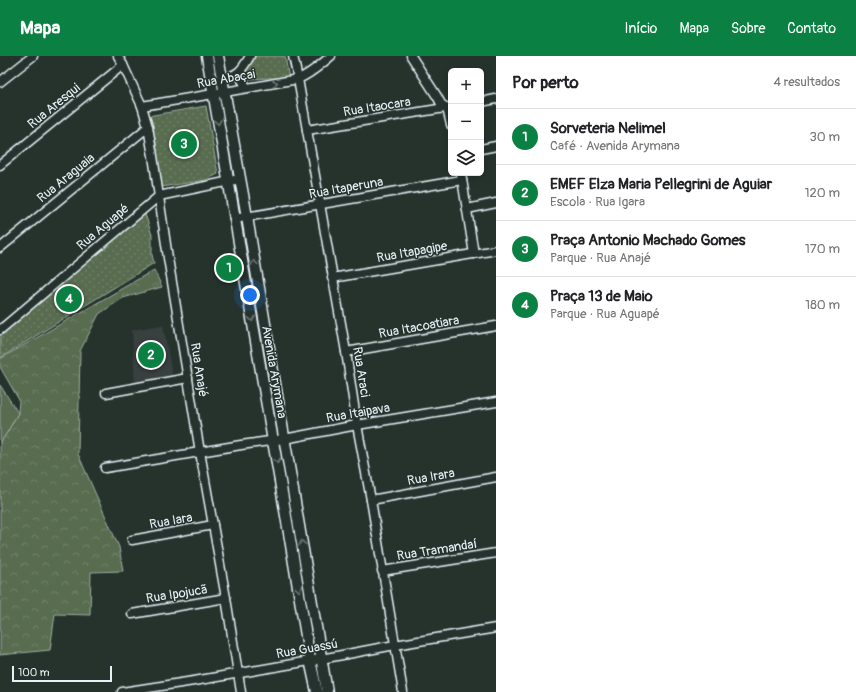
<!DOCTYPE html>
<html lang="pt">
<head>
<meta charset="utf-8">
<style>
	:root { --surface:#fff; --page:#f6f6f6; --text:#202124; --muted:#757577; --line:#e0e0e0; --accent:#0b8043 }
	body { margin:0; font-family:Pangolin,sans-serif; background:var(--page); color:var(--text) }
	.controls { position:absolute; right:12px; top:12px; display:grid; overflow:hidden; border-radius:6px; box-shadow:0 2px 10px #0003 }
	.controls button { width:36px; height:36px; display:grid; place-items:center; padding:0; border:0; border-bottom:1px solid var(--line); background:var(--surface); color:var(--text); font:20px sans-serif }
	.scale { position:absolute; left:12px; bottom:10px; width:100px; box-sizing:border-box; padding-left:4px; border:2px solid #e8f1f8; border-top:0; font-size:11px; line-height:14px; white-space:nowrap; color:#e8f1f8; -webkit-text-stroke:3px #26332d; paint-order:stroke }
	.you { position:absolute; left:250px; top:239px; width:14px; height:14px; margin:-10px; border:3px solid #fff; border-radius:50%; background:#1a73e8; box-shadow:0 0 0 6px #1a73e833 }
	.badge { display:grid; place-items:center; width:26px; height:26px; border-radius:50%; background:var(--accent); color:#fff; font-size:13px; font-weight:700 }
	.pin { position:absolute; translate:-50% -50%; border:2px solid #fff; box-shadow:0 1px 4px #0006 }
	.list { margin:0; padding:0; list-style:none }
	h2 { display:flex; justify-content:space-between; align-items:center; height:52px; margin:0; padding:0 16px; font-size:17px }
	h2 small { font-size:13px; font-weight:400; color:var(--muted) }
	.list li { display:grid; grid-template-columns:26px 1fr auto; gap:12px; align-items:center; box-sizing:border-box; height:56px; padding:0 16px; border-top:1px solid var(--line) }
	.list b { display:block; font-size:15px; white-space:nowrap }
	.list p { margin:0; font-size:13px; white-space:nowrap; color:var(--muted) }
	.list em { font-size:13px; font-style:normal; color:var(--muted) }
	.icon { flex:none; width:22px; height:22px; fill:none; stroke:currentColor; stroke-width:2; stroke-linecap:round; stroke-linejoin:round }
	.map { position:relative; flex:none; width:496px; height:636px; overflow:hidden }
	header { display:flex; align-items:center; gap:24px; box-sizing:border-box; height:56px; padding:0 20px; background:var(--accent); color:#fff }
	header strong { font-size:19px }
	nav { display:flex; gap:22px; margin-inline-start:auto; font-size:14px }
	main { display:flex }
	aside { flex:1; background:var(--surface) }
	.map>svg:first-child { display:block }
</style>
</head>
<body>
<header>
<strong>Mapa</strong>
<nav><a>Início</a><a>Mapa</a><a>Sobre</a><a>Contato</a></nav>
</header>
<main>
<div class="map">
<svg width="496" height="636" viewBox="0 0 496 636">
	<defs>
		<pattern id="forest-crowns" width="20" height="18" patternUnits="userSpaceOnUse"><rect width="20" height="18" fill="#596c50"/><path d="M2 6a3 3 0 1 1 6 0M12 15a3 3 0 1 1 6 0" fill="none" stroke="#71816a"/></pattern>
		<pattern id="park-dots" width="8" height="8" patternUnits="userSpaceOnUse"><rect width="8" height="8" fill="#596c50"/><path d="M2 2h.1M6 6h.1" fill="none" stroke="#71816a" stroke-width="1.8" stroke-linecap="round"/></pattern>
		<pattern id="building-cross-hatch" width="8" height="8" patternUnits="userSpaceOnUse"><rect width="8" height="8" fill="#64616c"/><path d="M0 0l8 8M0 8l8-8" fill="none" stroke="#7a7882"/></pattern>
	</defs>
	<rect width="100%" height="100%" fill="#26332d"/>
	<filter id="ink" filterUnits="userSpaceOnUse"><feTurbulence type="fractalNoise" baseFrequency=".025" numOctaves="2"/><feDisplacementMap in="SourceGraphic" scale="8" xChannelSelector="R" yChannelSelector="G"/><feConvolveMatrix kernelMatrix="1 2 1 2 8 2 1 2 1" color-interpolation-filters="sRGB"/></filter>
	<g filter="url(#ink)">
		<path fill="#394140" d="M163,269L173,324L135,329L132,274Z"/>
		<path fill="url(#forest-crowns)" stroke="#a0aea4" d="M154,214L162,231L123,242L99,258L80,295L78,398L119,491L123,515L91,516L90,559L55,558L50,594L0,599V387L8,375L18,357L19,344L0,311V303Z"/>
		<g fill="url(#park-dots)" stroke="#a0aea4">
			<path d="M256,0H285L289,23L270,22L246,23L244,15Z"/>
			<path d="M206,50L218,118L206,124L161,131C158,107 156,83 148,60Z"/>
			<path d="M145,158L152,179V199L154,207L0,302V279Z"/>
		</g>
		<path fill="#596c50" stroke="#a0aea4" d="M0,329L18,357L8,375L0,387Z"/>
		<path fill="url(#building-cross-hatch)" stroke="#e8f1f8" d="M227,207H231L233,216H227Z"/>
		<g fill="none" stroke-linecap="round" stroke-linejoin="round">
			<g stroke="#e8f1f8" stroke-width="11">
				<g id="minor">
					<path d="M118,0L123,9L142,50L148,71L153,100L168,202L200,396L226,542L241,636"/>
					<path d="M293,0L298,23L320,148L346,296L357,369L371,444L403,636"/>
					<path d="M411,0L438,42L441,48L447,52L451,69"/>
					<path d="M241,15L242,24L247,32"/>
					<path d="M222,22C238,20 242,14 250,0"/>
					<path d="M0,26L33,0"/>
					<path d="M481,46L496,43"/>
					<path d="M142,50L225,36L298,23C311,18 320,9 331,0"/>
					<path d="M307,74L451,51"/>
					<path d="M481,93L496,90"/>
					<path d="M0,109L123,9"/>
					<path d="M461,117L474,198"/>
					<path d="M467,153L496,147"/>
					<path d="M234,163L462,124"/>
					<path d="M0,192L148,71"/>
					<path d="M332,222L496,194"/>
					<path d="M0,274L159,140L235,124"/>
					<path d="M346,296L496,270"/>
					<path d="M106,337L188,322"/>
					<path d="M105,412L241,389L284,383L357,369L496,346"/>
					<path d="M371,444L496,421"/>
					<path d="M132,484L213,469"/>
					<path d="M382,515L496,497"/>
					<path d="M132,558L226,542"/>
					<path d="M122,636L194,625L321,603L395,589L496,572"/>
				</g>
			</g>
			<g stroke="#e8f1f8" stroke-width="13">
				<g id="major">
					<path d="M207,0L273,385L290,483L310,604L317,636"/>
					<path d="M218,0L247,161L327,636"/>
				</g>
			</g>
			<use href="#minor" stroke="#26332d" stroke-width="8"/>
			<use href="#major" stroke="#26332d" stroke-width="10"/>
		</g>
		<defs><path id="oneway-chevron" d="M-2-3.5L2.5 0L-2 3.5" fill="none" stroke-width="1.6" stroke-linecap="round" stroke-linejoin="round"/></defs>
		<g stroke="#6a7674">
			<use href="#oneway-chevron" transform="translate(275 27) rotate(-10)"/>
			<use href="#oneway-chevron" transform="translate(218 66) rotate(81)"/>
			<use href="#oneway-chevron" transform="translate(254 207) rotate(-99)"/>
			<use href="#oneway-chevron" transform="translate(252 263) rotate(80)"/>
			<use href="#oneway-chevron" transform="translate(277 405) rotate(79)"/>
			<use href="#oneway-chevron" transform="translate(302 487) rotate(-100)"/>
			<use href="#oneway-chevron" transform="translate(299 533) rotate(81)"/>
		</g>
	</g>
	<g text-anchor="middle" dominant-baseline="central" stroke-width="3" stroke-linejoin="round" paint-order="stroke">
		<g font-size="13" fill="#e8f1f8" stroke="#26332d">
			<text transform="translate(226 23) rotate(-10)">Rua Abaçai</text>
			<text transform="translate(54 50) rotate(-39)">Rua Aresqui</text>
			<text transform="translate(377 51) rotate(-9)">Rua Itaocara</text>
			<text transform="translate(66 122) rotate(-39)">Rua Araguaia</text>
			<text transform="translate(346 132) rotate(-10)">Rua Itaperuna</text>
			<text transform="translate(103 171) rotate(-40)">Rua Aguapé</text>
			<text transform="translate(412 196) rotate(-10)">Rua Itapagipe</text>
			<text transform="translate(419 271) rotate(-10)">Rua Itacoatiara</text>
			<text transform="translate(199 314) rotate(81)">Rua Anajé</text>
			<text transform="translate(274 316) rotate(80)">Avenida Arymana</text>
			<text transform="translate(361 316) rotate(81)">Rua Araci</text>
			<text transform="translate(358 357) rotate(-10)">Rua Itaipava</text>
			<text transform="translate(431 421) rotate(-10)">Rua Irara</text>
			<text transform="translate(171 465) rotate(-10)">Rua Iara</text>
			<text transform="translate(437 494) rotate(-9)">Rua Tramandaí</text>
			<text transform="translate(177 538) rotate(-9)">Rua Ipojucã</text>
			<text transform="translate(307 593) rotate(-10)">Rua Guassú</text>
		</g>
	</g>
</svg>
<div class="controls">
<button>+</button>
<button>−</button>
<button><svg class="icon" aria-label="layers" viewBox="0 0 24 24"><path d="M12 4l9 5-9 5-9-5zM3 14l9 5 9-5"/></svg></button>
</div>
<div class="scale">100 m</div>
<div class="you"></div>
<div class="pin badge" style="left:229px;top:212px">1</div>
<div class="pin badge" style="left:151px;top:299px">2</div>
<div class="pin badge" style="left:184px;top:88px">3</div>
<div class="pin badge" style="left:69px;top:243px">4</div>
</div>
<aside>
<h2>Por perto<small>4 resultados</small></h2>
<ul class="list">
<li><span class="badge">1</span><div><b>Sorveteria Nelimel</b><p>Café · Avenida Arymana</p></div><em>30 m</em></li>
<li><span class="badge">2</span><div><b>EMEF Elza Maria Pellegrini de Aguiar</b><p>Escola · Rua Igara</p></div><em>120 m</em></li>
<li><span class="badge">3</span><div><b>Praça Antonio Machado Gomes</b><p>Parque · Rua Anajé</p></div><em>170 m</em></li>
<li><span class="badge">4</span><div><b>Praça 13 de Maio</b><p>Parque · Rua Aguapé</p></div><em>180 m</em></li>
</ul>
</aside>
</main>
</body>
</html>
